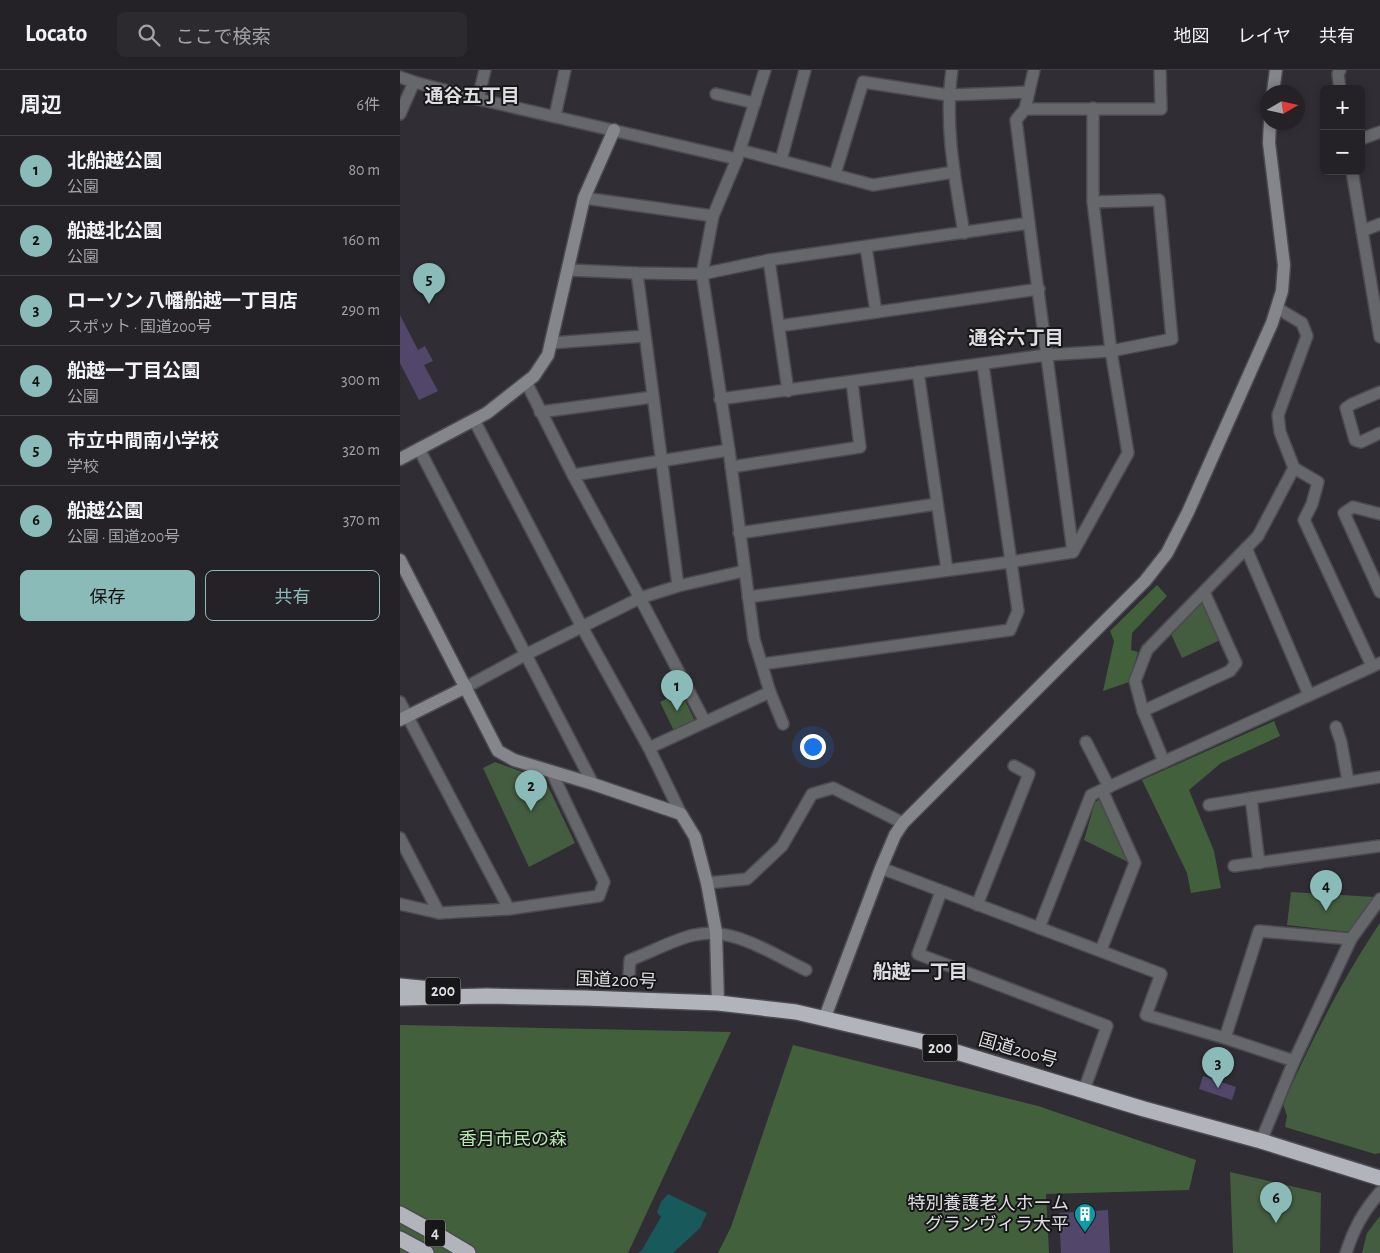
<!DOCTYPE html>
<html lang="ja">
<head>
<meta charset="utf-8">
<style>
	:root { --surface:#242227; --page:#2c2a2f; --text:#f1f3f6; --muted:#a3a4a7; --line:#413f44; --accent:#8bbbb9 }
	body { margin:0; font-family:"Alegreya Sans","Noto Sans JP",sans-serif; background:var(--page); color:var(--text) }
	.controls { position:absolute; right:15px; top:15px; display:grid; overflow:hidden; border-radius:8px; box-shadow:0 2px 8px #0003 }
	.controls button { width:45px; height:45px; display:grid; place-items:center; padding:0; border:0; border-bottom:1px solid var(--line); background:var(--surface); color:var(--text); font:25px sans-serif }
	.compass { position:absolute; left:860px; top:15px; width:45px; height:45px; border-radius:50%; background:var(--surface); box-shadow:0 2px 8px #0003; rotate:81deg }
	.you { position:absolute; left:412px; top:676px; width:18px; height:18px; margin:-12px; border:4px solid #fff; border-radius:50%; background:#1a73e8; box-shadow:0 0 0 8px #1a73e833 }
	.badge { display:grid; place-items:center; width:32px; height:32px; border-radius:50%; background:var(--accent); color:#111; font-size:16px; font-weight:700 }
	.pin { position:absolute; translate:-50% -41px; filter:drop-shadow(0 1px 2px #0008) }
	.pin::after { content:''; position:absolute; top:26px; width:18px; height:15px; background:inherit; clip-path:polygon(0 0,100% 0,50% 100%) }
	.list { margin:0; padding:0; list-style:none }
	h2 { display:flex; justify-content:space-between; align-items:center; height:65px; margin:0; padding:0 20px; font-size:21px }
	h2 small { font-size:16px; font-weight:400; color:var(--muted) }
	.list li { display:grid; grid-template-columns:32px 1fr auto; gap:15px; align-items:center; box-sizing:border-box; height:70px; padding:0 20px; border-top:1px solid var(--line) }
	.list b { display:block; font-size:19px; white-space:nowrap }
	.list p { margin:0; font-size:16px; white-space:nowrap; color:var(--muted) }
	.list em { font-size:16px; font-style:normal; color:var(--muted) }
	.actions { display:flex; gap:10px; padding:15px 20px }
	.actions a { flex:1; padding:11px 0; border:1px solid var(--accent); border-radius:8px; text-align:center; font-size:18px; color:var(--accent) }
	.actions .main { background:var(--accent); color:#111 }
	.icon { flex:none; width:28px; height:28px; fill:none; stroke:currentColor; stroke-width:2; stroke-linecap:round; stroke-linejoin:round }
	.map { position:relative; flex:none; width:980px; height:1183px; overflow:hidden }
	header { display:flex; align-items:center; gap:30px; box-sizing:border-box; height:70px; padding:0 25px; background:var(--surface); border-bottom:1px solid var(--line) }
	header strong { font-size:24px }
	nav { display:flex; gap:28px; margin-inline-start:auto; font-size:18px }
	.search { width:350px; height:45px; background:var(--page); display:flex; align-items:center; gap:12px; box-sizing:border-box; padding:0 18px; border-radius:8px; color:var(--muted); font-size:19px }
	main { display:flex }
	aside { flex:1; background:var(--surface) }
	.map>svg:first-child { display:block }
</style>
</head>
<body>
<header>
<strong>Locato</strong>
<div class="search"><svg class="icon" aria-label="search" viewBox="0 0 24 24"><circle cx="10" cy="10" r="6"/><path d="M15 15l6 6"/></svg>ここで検索</div>
<nav><a>地図</a><a>レイヤ</a><a>共有</a></nav>
</header>
<main>
<aside>
<h2>周辺<small>6件</small></h2>
<ul class="list">
<li><span class="badge">1</span><div><b>北船越公園</b><p>公園</p></div><em>80 m</em></li>
<li><span class="badge">2</span><div><b>船越北公園</b><p>公園</p></div><em>160 m</em></li>
<li><span class="badge">3</span><div><b>ローソン 八幡船越一丁目店</b><p>スポット · 国道200号</p></div><em>290 m</em></li>
<li><span class="badge">4</span><div><b>船越一丁目公園</b><p>公園</p></div><em>300 m</em></li>
<li><span class="badge">5</span><div><b>市立中間南小学校</b><p>学校</p></div><em>320 m</em></li>
<li><span class="badge">6</span><div><b>船越公園</b><p>公園 · 国道200号</p></div><em>370 m</em></li>
</ul>
<div class="actions"><a class="main">保存</a><a>共有</a></div>
</aside>
<div class="map">
<svg width="980" height="1183" viewBox="0 0 980 1183">
	<rect width="100%" height="100%" fill="#302e34"/>
	<g fill="#445c3f">
		<path d="M803,532L820,570L782,588L771,564Z"/>
		<path d="M281,622L295,651L274,661L260,632Z"/>
		<path d="M95,692L145,710L175,773L129,797L83,698Z"/>
		<path d="M701,729L730,793L684,770L695,732Z"/>
		<path d="M891,822L974,827L949,862L887,855Z"/>
		<path d="M980,853V1083L975,1084L885,1057L887,1046L883,1034C911,972 942,909 980,853Z"/>
		<path d="M830,1102L921,1123L920,1183H833Z"/>
		<path d="M980,1146V1183H962L967,1163Z"/>
	</g>
	<g fill="#43603d">
		<path d="M757,515L767,526L732,563L731,580L738,582L729,612L703,621L714,571L710,561Z"/>
		<path d="M874,651L880,666L821,693L789,720L814,781L821,818L791,823L787,803L742,710Z"/>
		<path d="M0,955L331,962L228,1183H0Z"/>
		<path d="M393,975L638,1036L796,1090L789,1120L646,1124L649,1183H318L331,1157Z"/>
	</g>
	<path fill="#18595c" d="M268,1124L307,1143L300,1158L273,1183H238L242,1180L261,1147L257,1142L261,1132Z"/>
	<g fill="#53466b">
		<path d="M0,245L18,280L25,276L33,291L24,295L38,321L19,330L0,293Z"/>
		<path d="M803,1006L836,1017L832,1030L799,1019Z"/>
		<path d="M708,1140L710,1183H661L659,1143Z"/>
	</g>
	<g fill="none" stroke-linecap="round" stroke-linejoin="round">
		<g stroke="#4c4a50" stroke-width="14">
			<g id="street">
				<path d="M365,0L337,89L313,146L302,204L329,380L354,569L370,622L383,654"/>
				<path d="M552,0C544,54 555,110 564,163"/>
				<path d="M0,7L14,12L78,29L337,89"/>
				<path d="M940,19L938,4L940,0"/>
				<path d="M316,24L355,33"/>
				<path d="M78,29L85,0"/>
				<path d="M625,39H761L760,0"/>
				<path d="M0,44L14,12"/>
				<path d="M155,46L165,0"/>
				<path d="M961,69L980,62"/>
				<path d="M340,80L473,115L554,102"/>
				<path d="M381,90L405,0"/>
				<path d="M952,101L980,267"/>
				<path d="M435,104L463,12L548,25L629,22"/>
				<path d="M184,128L313,146"/>
				<path d="M629,153L673,482"/>
				<path d="M962,161L980,154"/>
				<path d="M466,177L476,242"/>
				<path d="M369,190L388,321"/>
				<path d="M168,200L237,203L302,204L369,190L629,153L616,50L625,39L634,0"/>
				<path d="M237,203L278,516"/>
				<path d="M379,256L639,219"/>
				<path d="M151,273L245,266"/>
				<path d="M518,302L547,500"/>
				<path d="M126,312L173,405L240,528L305,652"/>
				<path d="M980,322L952,334L946,338L955,370L961,372L980,363"/>
				<path d="M320,329L646,285L711,281L772,269L759,130L693,132"/>
				<path d="M140,342L253,327"/>
				<path d="M74,350L182,557L249,678L281,744"/>
				<path d="M19,379L193,714"/>
				<path d="M331,397L460,377L452,312"/>
				<path d="M894,398L918,412L912,434L904,450L972,596"/>
				<path d="M173,405L329,380"/>
				<path d="M980,444L953,437L944,443L980,522"/>
				<path d="M339,463L537,434"/>
				<path d="M846,478L909,625"/>
				<path d="M348,527L610,492L673,482L728,383L711,281L693,132V38"/>
				<path d="M362,594L610,560L618,541L583,295"/>
				<path d="M66,617L125,585L240,528L278,516L344,501"/>
				<path d="M0,632L109,839"/>
				<path d="M743,641L830,601L836,593L804,522"/>
				<path d="M936,657L941,672L948,711"/>
				<path d="M686,672L709,717"/>
				<path d="M249,678L370,622"/>
				<path d="M764,692L743,641L735,611L747,580L858,466L894,398L880,362L878,345L907,266L902,253L877,238"/>
				<path d="M851,728L859,793"/>
				<path d="M809,735L980,707"/>
				<path d="M0,768L39,843"/>
				<path d="M834,796L980,776"/>
				<path d="M481,798L761,904L746,945L825,968L894,991"/>
				<path d="M307,813L347,809L382,776L412,724L433,718L503,753"/>
				<path d="M541,822L518,884L707,956L684,1020"/>
				<path d="M0,834L39,843L109,839L199,826L204,812L151,701"/>
				<path d="M577,835L629,704L614,696"/>
				<path d="M639,858L691,725L980,593"/>
				<path d="M701,880L735,793L702,720"/>
				<path d="M229,905L230,890C249,883 275,869 294,865C333,856 372,884 406,900"/>
				<path d="M825,968L859,861L951,869"/>
				<path d="M861,1071L894,991L951,869L980,829"/>
				<path d="M946,1183C954,1158 963,1142 980,1122"/>
			</g>
		</g>
		<g stroke="#4c4a50" stroke-width="15">
			<g id="secondary">
				<path d="M873,22L876,0"/>
				<path d="M0,389L87,343L134,306L148,285L184,128L214,60"/>
				<path d="M0,490L98,681L114,690L193,714L281,744L295,767L307,813L316,862L318,933"/>
				<path d="M0,650L66,617"/>
				<path d="M425,947L481,798L495,765L503,753L745,511L767,483L788,442L872,253L882,221L884,195L869,73L870,52"/>
			</g>
		</g>
		<g stroke="#4c4a50" stroke-width="18">
			<g id="highway">
				<path d="M0,916L31,919"/>
				<path d="M0,928L87,926L185,928L318,933L396,942L520,971L744,1039L861,1071L980,1108"/>
				<path d="M0,1144L31,1161L68,1183"/>
				<path d="M0,1169L26,1183"/>
			</g>
		</g>
		<use href="#street" stroke="#66676a" stroke-width="11"/>
		<use href="#secondary" stroke="#85868b" stroke-width="12"/>
		<use href="#highway" stroke="#b2b4bb" stroke-width="15"/>
	</g>
	<defs>
		<g id="building-pin" transform="scale(1.125)"><path d="M0 17L-7.5 6A9.5 9.5 0 1 1 7.5 6Z" fill="#0f9aa8" stroke="#171719"/><path d="M-4-6H4V6H1V3H-1V6H-4ZM-2.5-4.3h1.7v1.8h-1.7ZM.8-4.3h1.7v1.8H.8ZM-2.5-1h1.7V.8h-1.7ZM.8-1h1.7V.8H.8Z" fill="#fff"/></g>
	</defs>
	<g fill-rule="evenodd">
		<use href="#building-pin" x="685" y="1144"/>
	</g>
	<g text-anchor="middle" dominant-baseline="central" stroke-width="4" stroke-linejoin="round" paint-order="stroke">
		<g fill="#171719" stroke="#a2a2a5" stroke-width="1">
			<rect x="25.5" y="907.5" width="35" height="27" rx="4"/>
			<rect x="522.5" y="964.5" width="35" height="27" rx="4"/>
			<rect x="25" y="1149.5" width="20" height="27" rx="4"/>
		</g>
		<g font-size="16" font-weight="bold" fill="#dedde1">
			<text x="43" y="921">200</text>
			<text x="540" y="978">200</text>
			<text x="35" y="1163">4</text>
		</g>
		<g font-size="18" fill="#dedde1" stroke="#171719">
			<text transform="translate(216 911) rotate(2)">国道200号</text>
			<text transform="translate(618 981) rotate(16)">国道200号</text>
		</g>
		<g font-size="18" fill="#b9eaaf" stroke="#171719">
			<text x="113" y="1070">香月市民の森</text>
		</g>
		<g font-size="18" fill="#dedde1" stroke="#171719" text-anchor="end">
			<text x="669" y="1134">特別養護老人ホーム<tspan x="669" dy="21">グランヴィラ大平</tspan></text>
		</g>
		<g font-size="19" font-weight="bold" fill="#dedde1" stroke="#171719">
			<text x="72" y="26">通谷五丁目</text>
			<text x="616" y="268">通谷六丁目</text>
			<text x="520" y="902">船越一丁目</text>
		</g>
	</g>
</svg>
<div class="controls">
<button>+</button>
<button>−</button>
</div>
<svg class="compass" viewBox="-18 -18 36 36"><path d="M0-13l5 13h-10z" fill="#e53935"/><path d="M0 13l5-13h-10z" fill="#a3a4a7"/></svg>
<div class="you"></div>
<div class="pin badge" style="left:277px;top:641px">1</div>
<div class="pin badge" style="left:131px;top:741px">2</div>
<div class="pin badge" style="left:818px;top:1018px">3</div>
<div class="pin badge" style="left:926px;top:841px">4</div>
<div class="pin badge" style="left:29px;top:234px">5</div>
<div class="pin badge" style="left:876px;top:1153px">6</div>
</div>
</main>
</body>
</html>
